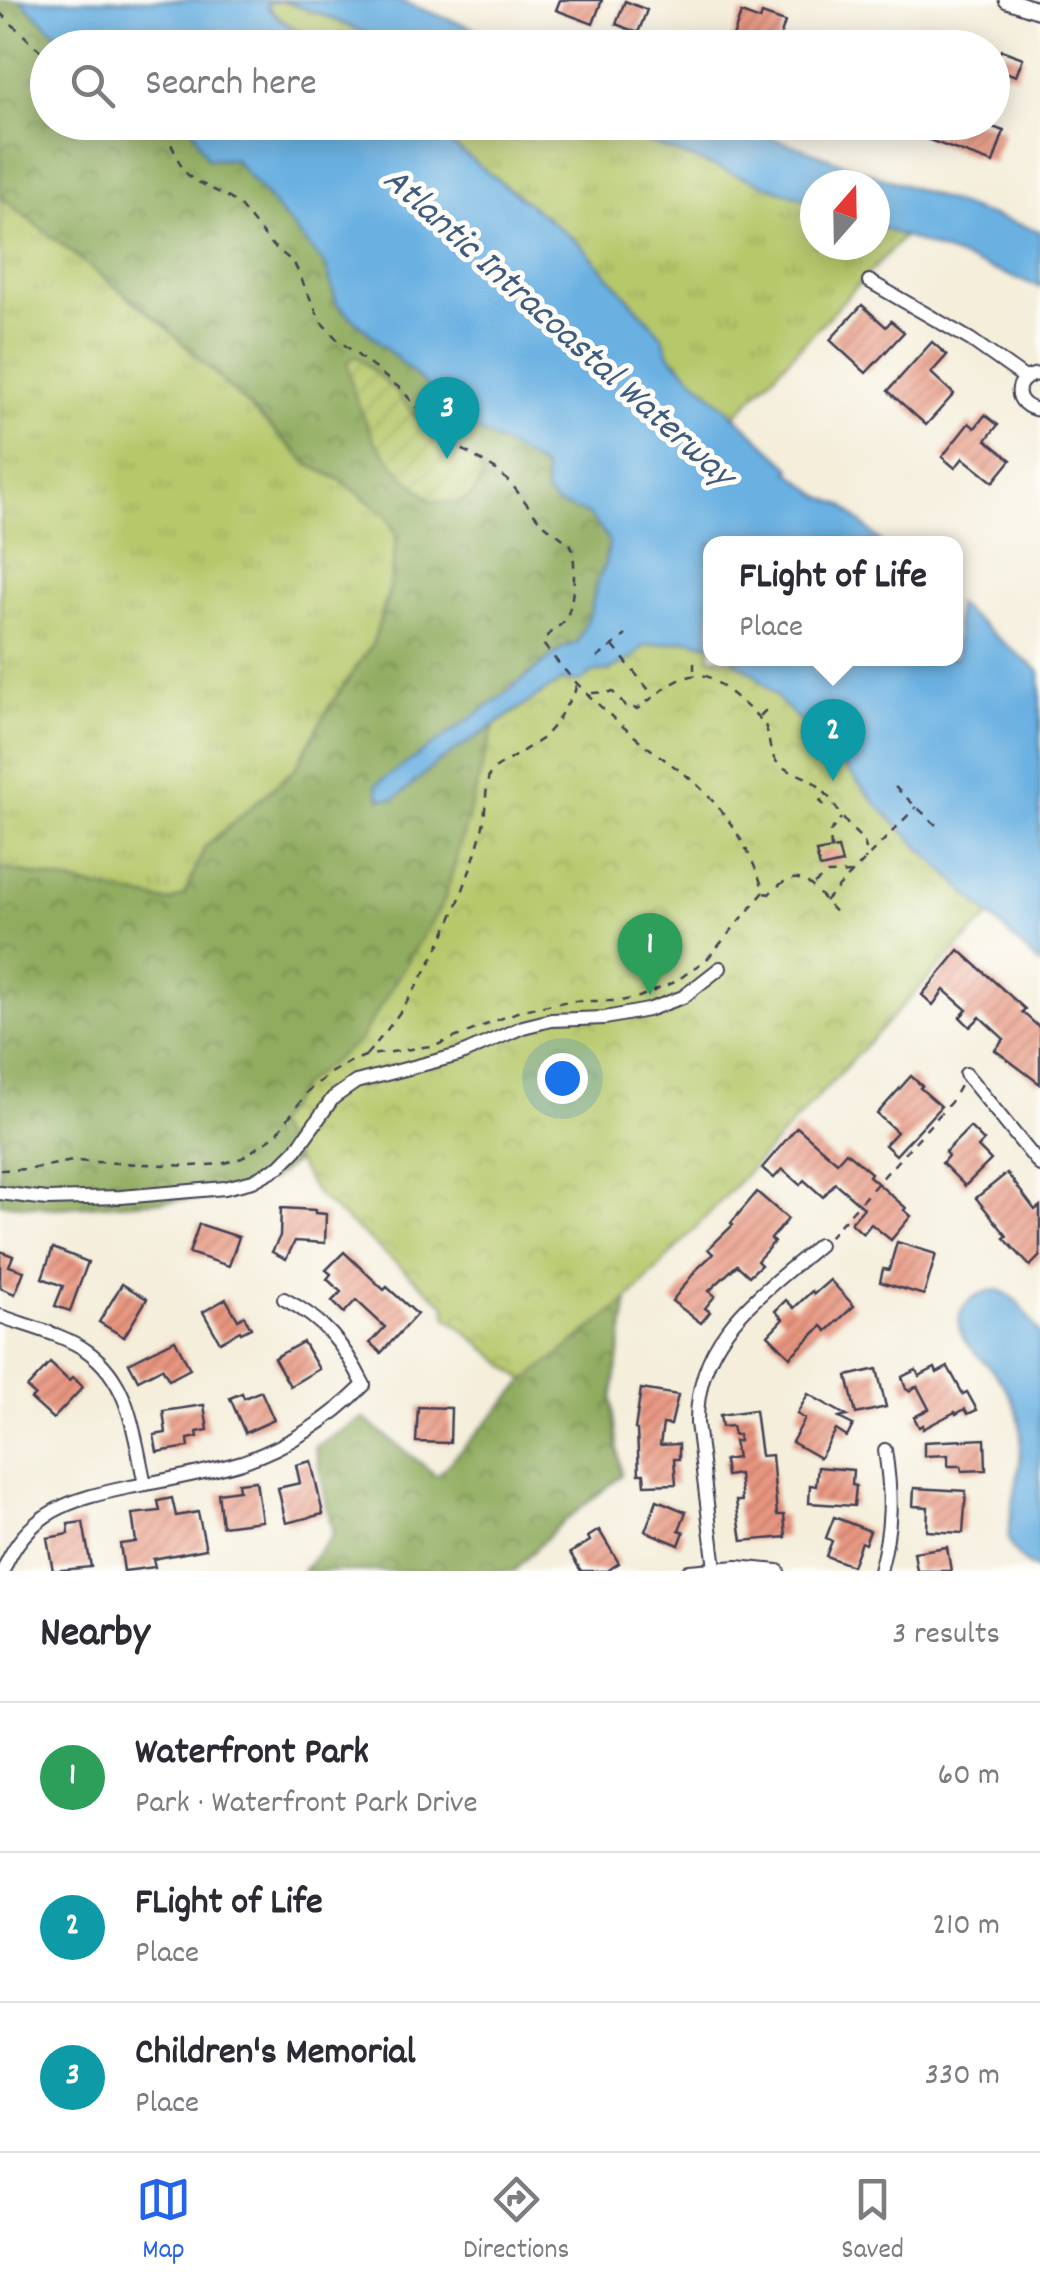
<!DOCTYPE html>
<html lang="en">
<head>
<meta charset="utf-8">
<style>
	:root { --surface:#fff; --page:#f2f2f3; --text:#2b2b33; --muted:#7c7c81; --line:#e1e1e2; --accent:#2563eb }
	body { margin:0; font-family:Dekko,sans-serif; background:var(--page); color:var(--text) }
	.compass { position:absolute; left:800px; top:170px; width:90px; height:90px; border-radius:50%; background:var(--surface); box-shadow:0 5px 25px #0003; rotate:20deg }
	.you { position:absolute; left:562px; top:1078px; width:35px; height:35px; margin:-25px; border:8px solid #fff; border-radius:50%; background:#1a73e8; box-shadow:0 0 0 15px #1a73e833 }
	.badge { display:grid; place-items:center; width:65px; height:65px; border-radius:50%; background:var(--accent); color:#fff; font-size:32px; font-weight:700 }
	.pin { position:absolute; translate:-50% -82px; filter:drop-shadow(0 2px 5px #0008) }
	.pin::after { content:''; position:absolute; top:52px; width:35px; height:30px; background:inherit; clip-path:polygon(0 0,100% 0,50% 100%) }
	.popup { position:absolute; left:703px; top:536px; width:260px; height:130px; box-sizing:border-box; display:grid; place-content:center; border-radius:20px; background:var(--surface); filter:drop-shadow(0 2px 8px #0005); font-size:32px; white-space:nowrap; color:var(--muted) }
	.popup b { font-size:38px; color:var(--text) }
	.popup::after { content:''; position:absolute; left:50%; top:100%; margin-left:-20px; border:20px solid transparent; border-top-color:var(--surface) }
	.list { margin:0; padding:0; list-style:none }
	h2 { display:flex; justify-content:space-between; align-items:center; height:130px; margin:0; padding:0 40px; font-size:42px }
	h2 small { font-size:32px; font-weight:400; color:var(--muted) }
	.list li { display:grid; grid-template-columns:65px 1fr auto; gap:30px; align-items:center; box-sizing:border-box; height:150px; padding:0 40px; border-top:2px solid var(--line) }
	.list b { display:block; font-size:38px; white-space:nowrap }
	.list p { margin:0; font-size:32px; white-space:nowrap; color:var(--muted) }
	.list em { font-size:32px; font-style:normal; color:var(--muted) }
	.icon { flex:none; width:55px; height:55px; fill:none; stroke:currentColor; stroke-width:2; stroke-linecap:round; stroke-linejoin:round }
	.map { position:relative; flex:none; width:1040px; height:1571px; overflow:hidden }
	.search { position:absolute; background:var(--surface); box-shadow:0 5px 25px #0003; left:30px; right:30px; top:30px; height:110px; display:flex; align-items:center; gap:25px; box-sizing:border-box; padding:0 35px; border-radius:55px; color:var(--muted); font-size:38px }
	.sheet { height:580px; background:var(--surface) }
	nav { display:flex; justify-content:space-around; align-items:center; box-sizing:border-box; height:140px; border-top:2px solid var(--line); background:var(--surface); font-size:28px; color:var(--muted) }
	nav a { display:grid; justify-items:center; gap:5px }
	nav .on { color:var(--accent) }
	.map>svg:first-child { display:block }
</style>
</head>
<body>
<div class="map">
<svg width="1040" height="1571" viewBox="0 0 1040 1571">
	<defs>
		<pattern id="grass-tufts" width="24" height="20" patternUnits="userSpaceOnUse" patternTransform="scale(2.5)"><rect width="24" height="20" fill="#b6c86b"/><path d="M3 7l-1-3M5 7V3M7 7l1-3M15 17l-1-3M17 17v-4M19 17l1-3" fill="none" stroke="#9cac5e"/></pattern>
		<pattern id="forest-crowns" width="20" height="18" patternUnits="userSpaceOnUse" patternTransform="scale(2.5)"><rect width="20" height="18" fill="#90ac5f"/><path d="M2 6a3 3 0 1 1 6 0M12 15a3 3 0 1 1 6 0" fill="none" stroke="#758c50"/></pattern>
		<pattern id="park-crowns" width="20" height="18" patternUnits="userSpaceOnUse" patternTransform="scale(2.5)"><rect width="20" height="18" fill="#b6c86b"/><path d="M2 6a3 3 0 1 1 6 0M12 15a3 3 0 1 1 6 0" fill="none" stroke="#9cac5e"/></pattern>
		<pattern id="garden-furrows" width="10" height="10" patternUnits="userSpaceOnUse" patternTransform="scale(2.5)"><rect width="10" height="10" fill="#b6c86b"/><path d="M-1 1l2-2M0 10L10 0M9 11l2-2" fill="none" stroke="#9cac5e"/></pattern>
		<pattern id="building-hatch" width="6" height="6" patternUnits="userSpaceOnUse" patternTransform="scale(2.5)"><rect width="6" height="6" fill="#e99680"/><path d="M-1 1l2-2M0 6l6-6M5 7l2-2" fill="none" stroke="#bc7a6a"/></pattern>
	</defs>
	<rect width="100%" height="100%" fill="#fdfcf7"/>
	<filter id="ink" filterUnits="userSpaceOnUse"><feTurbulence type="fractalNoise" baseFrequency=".01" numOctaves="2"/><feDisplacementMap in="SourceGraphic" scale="20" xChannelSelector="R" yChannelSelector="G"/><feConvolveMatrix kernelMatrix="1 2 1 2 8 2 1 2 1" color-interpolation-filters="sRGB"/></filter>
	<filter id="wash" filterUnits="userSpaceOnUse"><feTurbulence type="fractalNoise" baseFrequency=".0048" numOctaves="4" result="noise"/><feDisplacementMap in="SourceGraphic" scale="40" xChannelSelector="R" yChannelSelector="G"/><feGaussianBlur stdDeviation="2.25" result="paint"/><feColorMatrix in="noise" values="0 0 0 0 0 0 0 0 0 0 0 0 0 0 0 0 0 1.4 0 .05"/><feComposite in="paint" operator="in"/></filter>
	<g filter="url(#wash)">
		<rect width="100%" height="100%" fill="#f4eedb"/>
		<g fill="url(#grass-tufts)" stroke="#6c7553" stroke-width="2.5">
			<path d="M282,1L323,15L398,47H313C309,43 305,37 301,33C288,23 274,18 267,3Z"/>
			<path d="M425,123H595L815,203V245H875V226L904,236L734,417L669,355L663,337L581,245Z"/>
			<path d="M0,196L163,324L311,466L343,481L387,516L397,537L390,588L372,645L329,707L295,769L205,847L185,894L170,902L0,868Z"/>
		</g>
		<g fill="url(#forest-crowns)" stroke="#59674d" stroke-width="2.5">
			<path d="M0,0H20L71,47L48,48V122L190,123L207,159H234L326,266L337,305L545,471V489L562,506L570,507L588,514L606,536L609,544L604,567L596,585L591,611L577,643L564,647L497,700L395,799L437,763L494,726L444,901L360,1040L302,1085L274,1125L297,1160L273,1179L237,1192L198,1199L55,1208L0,1203V868L170,902L185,894L205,847L295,769L329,707L372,645L390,588L397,537L387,516L343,481L311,466L163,324L0,196Z"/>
			<path d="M628,1300L612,1400L621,1476L557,1527L514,1571H303L333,1535L315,1447L363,1418L437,1476L525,1381Z"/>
		</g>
		<path fill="url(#park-crowns)" stroke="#6c7553" stroke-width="2.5" d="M690,640L710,645V658L731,659L752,672L843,765L883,811L990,916L955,950L628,1300L525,1381L447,1317L445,1305L317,1195L274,1125L302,1085L360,1040L444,901L494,726L562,680L573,682L594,672H602L635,656L644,646Z"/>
		<path fill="url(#garden-furrows)" stroke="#6c7553" stroke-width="2.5" d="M354,357H358L394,390L415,416L441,442L477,462L483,475L474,494L456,503L432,501L405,477L375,442L354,394L347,363Z"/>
		<g fill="#6bb1e2" stroke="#466a8e" stroke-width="2.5">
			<path d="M20,0H397L524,47H398L323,15L283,1L267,3V8C283,22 299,32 313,47H71Z"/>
			<path d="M190,123H425L581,245L663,337L669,355L791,468L789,472L822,497L843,505L882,543L710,544V645L690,640L649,645L644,646L635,656L609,671L594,672L580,682L562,680L437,763L395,799L380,798L376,785L497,700L564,647L577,643L591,611L596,585L604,567L609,544L606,536L588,514L557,504L546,494L545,471L533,461L473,428L337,304L326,266L234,159H207Z"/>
			<path d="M595,123H731L979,212L1040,231V287L875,226V185H815V203Z"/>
			<path d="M956,604L1040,672V965L883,811L843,765L752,672L731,659L956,658Z"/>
			<path d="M998,1290C1019,1297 1028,1318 1040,1335V1571C1028,1566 1012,1554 1009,1539C1007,1530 1011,1518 1012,1509C1017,1482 1024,1451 1020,1424C1017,1403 1005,1386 992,1370C981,1356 957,1340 959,1320C961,1300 981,1291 998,1290Z"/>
		</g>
		<g id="blocks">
			<g fill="url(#building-hatch)">
				<path d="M560,0H602L593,24L556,10Z"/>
				<path d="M625,1L647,10L638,33L616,24Z"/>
				<path d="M741,13L760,20L762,14L785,22L777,47L768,44L767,48H755L732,40Z"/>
				<path d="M1001,50L1023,58L1016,76L994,68Z"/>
				<path d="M932,122H978L1004,131L993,163L926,139Z"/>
				<path d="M862,305L886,327L891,321L904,332L866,373L830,340Z"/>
				<path d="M932,342L947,355L931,373L954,394L926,425L888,391Z"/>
				<path d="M985,415L998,425L986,440L1011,460L993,482L963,458L955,468L942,457L969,423L975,428Z"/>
				<path d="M838,848L842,863L820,868L816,852Z"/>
				<path d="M959,950L1025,1009L1022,1012L1040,1028V1084L995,1050L1004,1039L980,1017L970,1027L960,1017L967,1010L944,990L933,1005L922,995Z"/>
				<path d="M911,1076L922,1086L920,1088L941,1106L896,1155L885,1145L897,1132L877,1114Z"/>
				<path d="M797,1127L837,1162L846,1152L871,1173L869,1176L906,1208L904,1210L911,1216L891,1240L871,1224L863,1234L851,1223L864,1208L835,1183L823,1197L804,1180L800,1185L782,1169L774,1178L762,1168Z"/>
				<path d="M970,1127L984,1141L978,1147L991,1160L965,1186L942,1163L948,1156L945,1152Z"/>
				<path d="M1007,1173L1035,1210L1040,1206V1256L1030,1266L1004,1238L1007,1236L976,1198Z"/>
				<path d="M757,1192L788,1219L771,1239L774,1242L757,1261L761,1265L749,1276L737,1265L709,1291L715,1296L705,1308L710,1312L701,1323L672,1301L697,1269L713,1254L708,1249L733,1225L731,1223Z"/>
				<path d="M281,1208L315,1210V1213L326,1214L325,1243L295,1241L286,1259L272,1252L280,1236Z"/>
				<path d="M199,1224L239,1237L229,1266L189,1253Z"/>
				<path d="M897,1242L936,1254L924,1295L880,1282L883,1269L889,1270Z"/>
				<path d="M53,1248L88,1262L70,1311L55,1306L63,1286L42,1278Z"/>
				<path d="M0,1251L13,1256L9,1266L24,1271L15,1294L0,1288Z"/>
				<path d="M344,1252L384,1290L387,1287L417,1314L381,1353L370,1343L385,1327L356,1300L344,1313L332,1301L341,1292L327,1279L331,1274L326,1270Z"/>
				<path d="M830,1280L854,1306L827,1331L822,1326L790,1357L768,1335L783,1319L775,1311L786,1300L794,1308L812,1291L814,1294Z"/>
				<path d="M122,1284L147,1299L124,1337L99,1322Z"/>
				<path d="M226,1299L238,1320L244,1316L251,1328L241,1333L240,1331L220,1342L203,1312Z"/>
				<path d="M175,1340L190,1369L169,1380L162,1368L138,1380L129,1363Z"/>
				<path d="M303,1342L319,1369L290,1386L274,1358Z"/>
				<path d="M50,1363L69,1381L73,1377L83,1387L53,1419L31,1399L35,1395L27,1388Z"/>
				<path d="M948,1367L963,1394L967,1392L977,1410L968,1414L965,1409L956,1414L955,1412L923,1429V1425L919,1427L914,1417L929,1409L917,1386L909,1391L906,1389L902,1377L916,1370L919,1376L935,1368L937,1373Z"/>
				<path d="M877,1369L886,1407L856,1414L847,1376Z"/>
				<path d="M641,1389L678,1395L671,1425L663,1424L660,1445L679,1444V1459H674L676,1484L645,1485L644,1474H639L637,1430L635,1429Z"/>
				<path d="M261,1391L274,1420L245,1433L230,1398L242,1393L244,1398Z"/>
				<path d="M808,1394L847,1416L839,1418L853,1425L847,1437L836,1430L820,1458L792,1442L805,1419L797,1414Z"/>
				<path d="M204,1405L208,1430L197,1432L198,1437L188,1439L189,1447L157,1452L154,1435L166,1433L163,1411Z"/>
				<path d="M418,1407L451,1408L450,1443L416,1442Z"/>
				<path d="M755,1410L761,1456L772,1455L777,1515H784L786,1537L742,1541L736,1501H742L739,1474L726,1476L724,1460L737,1458L734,1441H739V1435H734L732,1426L722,1427L720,1415Z"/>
				<path d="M985,1439L986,1470L962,1471L961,1466H948V1455L924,1456V1442Z"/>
				<path d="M311,1461L323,1514L286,1523L278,1488L300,1483L296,1465Z"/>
				<path d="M818,1467L853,1470L852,1485L856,1486L854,1506L809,1503L810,1485L816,1486Z"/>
				<path d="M256,1481L262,1521L222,1526L218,1493L239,1490L238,1483Z"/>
				<path d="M914,1488L966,1491L963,1533L927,1531L928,1507L913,1506Z"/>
				<path d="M172,1498L176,1516L198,1512L206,1549L153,1559L155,1567L124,1571L120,1544L136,1542L132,1514L160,1511L158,1501Z"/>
				<path d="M657,1500L686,1512L679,1530L684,1532L679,1545L645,1531Z"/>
				<path d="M834,1517L870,1531L865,1544L861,1542L852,1566L826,1556L832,1541L826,1538Z"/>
				<path d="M83,1522L91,1567L53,1571L47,1538L69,1534L68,1524Z"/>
				<path d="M599,1530L619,1563L607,1571H581L570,1553L590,1541L588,1537Z"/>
				<path d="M947,1547L951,1571H917L914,1552Z"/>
			</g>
		</g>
	</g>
	<g filter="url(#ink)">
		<use href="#blocks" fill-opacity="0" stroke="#424153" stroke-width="2.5"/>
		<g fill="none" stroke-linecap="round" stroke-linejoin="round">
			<g stroke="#424153" stroke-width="16">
				<g id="minor">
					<path d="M869,281L971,340L1025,378"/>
					<path d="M1040,374C1011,376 1012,407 1040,410"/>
					<path d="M966,1074L1040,1165"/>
					<path d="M0,1193L47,1199L121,1197L225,1188L253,1181L280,1166L296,1150L333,1098L356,1082L459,1055L523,1027L551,1020L605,1018L648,1010L683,997L720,968"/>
					<path d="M0,1316C27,1326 65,1335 87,1351C131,1382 134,1436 145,1484"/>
					<path d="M715,1568L697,1423C696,1336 759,1296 819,1245"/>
					<path d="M3,1571C27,1511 72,1499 130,1487C167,1480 206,1473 242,1462C289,1446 329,1420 364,1385C344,1345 325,1320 284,1299"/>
					<path d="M689,1571L737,1567L778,1571"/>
					<path d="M880,1571C892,1526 892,1496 885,1450"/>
				</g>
			</g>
			<g stroke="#424153" stroke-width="19">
				<path id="major" d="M1007,0L1040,11"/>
			</g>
			<g stroke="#424153" stroke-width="2.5" stroke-dasharray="8 8" stroke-linecap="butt">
				<path d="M0,13L48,58"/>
				<path d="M613,646L653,695"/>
				<path d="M597,658L626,635"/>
				<path d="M694,662V676"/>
				<path d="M592,693L613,692L625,706L637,709C657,696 679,671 706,676C713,677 761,717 765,725C770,736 768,751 776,761C785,772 799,773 810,780C829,791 836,811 850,827C855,833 862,837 865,845C867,851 866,854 865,860"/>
				<path d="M760,716L765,711L760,706"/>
				<path d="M895,787L936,825"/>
				<path d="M824,805L820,801L826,796"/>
				<path d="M831,849L830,832L841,818"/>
				<path d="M814,884L827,874L852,873"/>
				<path d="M765,893L769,894C804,859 813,892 838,914"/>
				<path d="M825,901L916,807"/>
				<path d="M366,1055C421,994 459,914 481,834C487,814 484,792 490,772L543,738L555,724L575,691L576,684"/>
				<path d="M0,1170L31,1169L72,1161L192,1166L221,1164L242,1158L277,1134L308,1091L330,1073L350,1062L365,1056L437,1045L522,1010L569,1001H621L639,997L675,982L708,958L764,892C751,850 727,812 694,782C678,768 660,757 644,744C608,715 572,682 544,645L546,637C551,631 560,627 565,620C574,607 577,560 571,545L540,521L513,486L498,471L442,437L402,390L337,339L321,322L294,263L270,243L240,206L228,197L192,179L183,170L161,122"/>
				<path d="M829,1237L951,1102L961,1084"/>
			</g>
			<use href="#minor" stroke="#fff" stroke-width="12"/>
			<use href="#major" stroke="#fff" stroke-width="15"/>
		</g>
	</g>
	<g text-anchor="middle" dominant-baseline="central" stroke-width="10" stroke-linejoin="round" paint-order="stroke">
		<g font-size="38" font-style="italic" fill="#3f5b7e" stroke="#fdfcf7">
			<text transform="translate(557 329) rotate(42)">Atlantic Intracoastal Waterway</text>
		</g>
	</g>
</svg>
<svg class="compass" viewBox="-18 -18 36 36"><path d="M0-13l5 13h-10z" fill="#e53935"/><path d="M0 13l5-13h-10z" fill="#7c7c81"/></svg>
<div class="you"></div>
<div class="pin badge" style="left:650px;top:995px;background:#2e9e5b">1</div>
<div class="pin badge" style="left:833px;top:781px;background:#0f9aa8">2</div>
<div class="popup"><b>FLight of Life</b>Place</div>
<div class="pin badge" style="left:447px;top:459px;background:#0f9aa8">3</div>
<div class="search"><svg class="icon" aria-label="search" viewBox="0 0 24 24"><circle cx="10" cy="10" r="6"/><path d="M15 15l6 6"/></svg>Search here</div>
</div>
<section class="sheet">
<h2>Nearby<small>3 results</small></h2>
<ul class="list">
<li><span class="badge" style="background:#2e9e5b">1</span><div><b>Waterfront Park</b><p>Park · Waterfront Park Drive</p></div><em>60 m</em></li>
<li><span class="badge" style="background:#0f9aa8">2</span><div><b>FLight of Life</b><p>Place</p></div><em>210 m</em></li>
<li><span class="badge" style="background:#0f9aa8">3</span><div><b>Children's Memorial</b><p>Place</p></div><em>330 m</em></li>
</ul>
</section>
<nav>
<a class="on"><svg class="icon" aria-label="map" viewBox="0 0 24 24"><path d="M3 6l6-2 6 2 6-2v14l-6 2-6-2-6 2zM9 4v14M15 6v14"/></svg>Map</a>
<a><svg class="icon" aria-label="directions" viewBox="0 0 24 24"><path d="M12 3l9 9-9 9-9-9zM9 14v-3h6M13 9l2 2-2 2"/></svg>Directions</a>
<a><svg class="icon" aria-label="saved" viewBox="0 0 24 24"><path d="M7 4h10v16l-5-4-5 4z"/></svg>Saved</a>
</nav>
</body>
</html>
